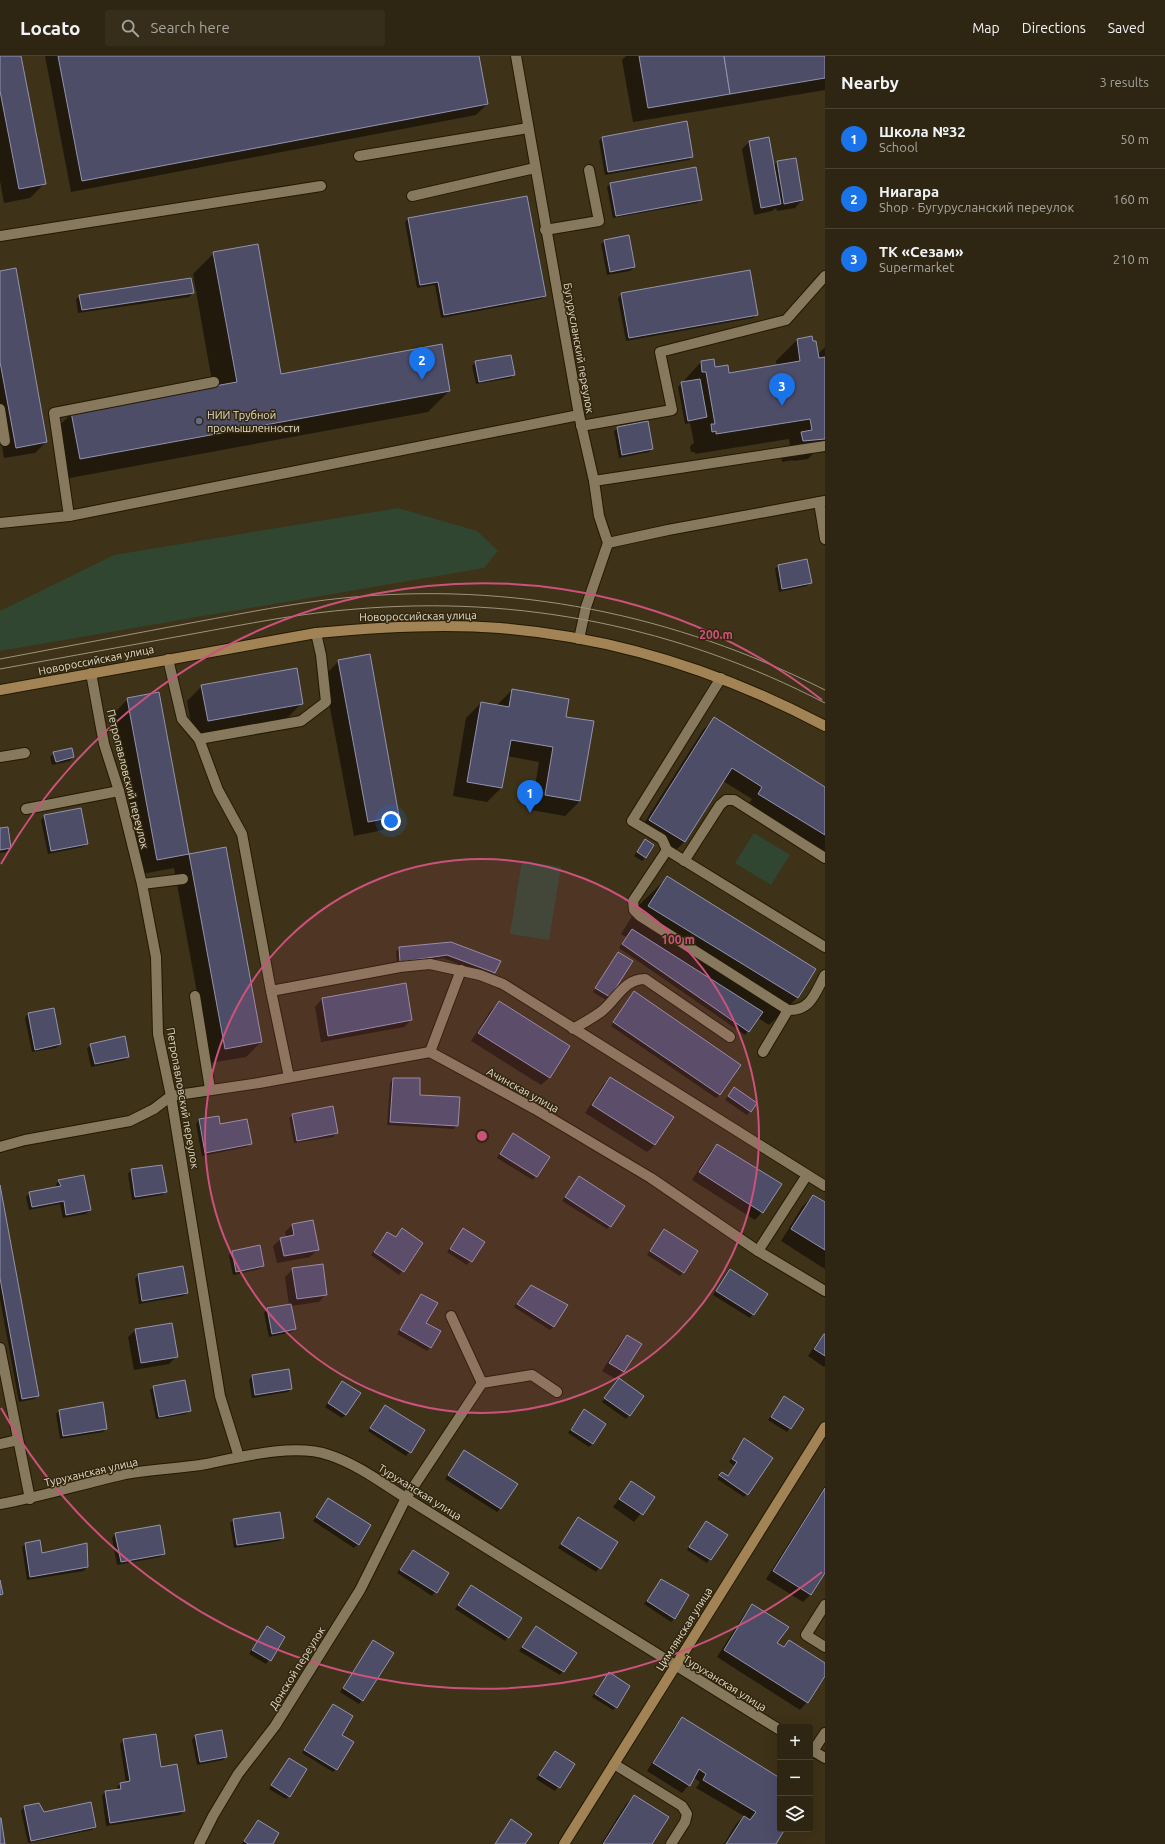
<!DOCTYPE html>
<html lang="en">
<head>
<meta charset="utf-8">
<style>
	:root { --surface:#2e2612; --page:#362e1b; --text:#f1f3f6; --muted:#a7a59f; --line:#494332; --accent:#1a73e8 }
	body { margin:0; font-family:Ubuntu,sans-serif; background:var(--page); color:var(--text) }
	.controls { position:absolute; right:12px; bottom:12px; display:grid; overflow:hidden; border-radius:4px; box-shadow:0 4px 16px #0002 }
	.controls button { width:36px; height:36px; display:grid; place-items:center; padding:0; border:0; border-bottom:1px solid var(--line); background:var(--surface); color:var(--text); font:20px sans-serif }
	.you { position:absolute; left:391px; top:765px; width:14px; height:14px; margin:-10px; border:3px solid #fff; border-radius:50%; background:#1a73e8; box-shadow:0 0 0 6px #1a73e833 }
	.badge { display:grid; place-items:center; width:26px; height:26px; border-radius:50%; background:var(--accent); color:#fff; font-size:13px; font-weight:700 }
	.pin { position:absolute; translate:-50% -33px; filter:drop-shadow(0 1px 2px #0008) }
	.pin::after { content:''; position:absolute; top:21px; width:14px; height:12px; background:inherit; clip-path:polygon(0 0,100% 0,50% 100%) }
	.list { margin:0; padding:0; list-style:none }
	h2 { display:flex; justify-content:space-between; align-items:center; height:52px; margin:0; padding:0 16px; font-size:17px }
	h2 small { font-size:13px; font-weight:400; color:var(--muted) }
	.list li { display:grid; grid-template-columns:26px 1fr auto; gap:12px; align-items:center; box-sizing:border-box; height:60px; padding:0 16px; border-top:1px solid var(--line) }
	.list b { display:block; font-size:15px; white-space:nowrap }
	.list p { margin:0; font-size:13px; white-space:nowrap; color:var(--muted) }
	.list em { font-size:13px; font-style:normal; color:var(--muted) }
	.icon { flex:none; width:22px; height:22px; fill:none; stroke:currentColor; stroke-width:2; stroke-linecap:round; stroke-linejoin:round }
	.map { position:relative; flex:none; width:825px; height:1788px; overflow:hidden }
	header { display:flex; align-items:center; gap:24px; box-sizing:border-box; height:56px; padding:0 20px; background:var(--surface); border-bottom:1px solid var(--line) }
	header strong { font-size:19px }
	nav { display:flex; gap:22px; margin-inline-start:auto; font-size:14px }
	.search { width:280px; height:36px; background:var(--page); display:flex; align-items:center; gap:10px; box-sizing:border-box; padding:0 14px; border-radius:4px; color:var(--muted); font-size:15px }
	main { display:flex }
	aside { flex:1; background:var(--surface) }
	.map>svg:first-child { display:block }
</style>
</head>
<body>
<header>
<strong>Locato</strong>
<div class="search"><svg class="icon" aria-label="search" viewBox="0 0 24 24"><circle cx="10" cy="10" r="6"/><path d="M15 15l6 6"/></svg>Search here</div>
<nav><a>Map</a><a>Directions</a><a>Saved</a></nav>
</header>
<main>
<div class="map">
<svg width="825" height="1788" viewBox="0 0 825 1788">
	<rect width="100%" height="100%" fill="#3e3218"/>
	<g fill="#304631">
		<path d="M398,452L477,475L498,495L484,512L0,595V555L114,499Z"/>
		<path d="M754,777L790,799L771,829L735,807Z"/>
		<path d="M522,805L561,811L549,884L510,878Z"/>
	</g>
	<g fill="#0007">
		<path d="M0,0H20L45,127L30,142L4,147L0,125Z"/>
		<path d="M45,0H478L487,48L476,59L71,136Z"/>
		<path d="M626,0H825V34L633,66L622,4Z"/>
		<path d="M602,82L692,101L689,104L605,119L599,85Z"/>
		<path d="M768,82L773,110L777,106L795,103L802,144L795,152L777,155L776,152L772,155L754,159L742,93L749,86Z"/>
		<path d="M611,127L701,144L697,147L613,162L607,131Z"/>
		<path d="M526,141L545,240L541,243L441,262L435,229L417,232L405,166L408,163Z"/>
		<path d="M605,185L634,211L630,215L607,219L601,188Z"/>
		<path d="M214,197L281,319L449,335L428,356L59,424L51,378L72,357L213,331L193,218Z"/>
		<path d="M0,216L46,386L35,397L4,402L0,378Z"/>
		<path d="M193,237L189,241L78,257L76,243L80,240Z"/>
		<path d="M622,238L757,258L753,262L626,285L618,242Z"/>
		<path d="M811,282L817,299L825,291V389H821L808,403L793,405V404L782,406L781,398L790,389L789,383L695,398V396H691L690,390L694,387L690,367L685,368L678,331L701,306L728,318L777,310L776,305L797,284Z"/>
		<path d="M476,306L514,318L511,322L476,328L472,310Z"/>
		<path d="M618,372L652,393L649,396L619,402L614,375Z"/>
		<path d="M806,504L810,526L807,530L779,536L775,513L778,510Z"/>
		<path d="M339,605L398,759L383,774L354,780L324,620Z"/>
		<path d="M202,630L302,647L287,662L193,679L187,645Z"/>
		<path d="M512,634L565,661L580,745L565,760L531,754L539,706L507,700L502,731L487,746L453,740L466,662L481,647L497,649Z"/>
		<path d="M158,638L188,799L225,792L261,986L246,1001L210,1007L174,812L142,818L113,658L128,643Z"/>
		<path d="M714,663L825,732V798L748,749L752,743L723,725L684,786L673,797L639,775L703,674Z"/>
		<path d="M54,697L73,701L70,705L52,709L50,701Z"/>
		<path d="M45,760L87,788L83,791L48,798L41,764Z"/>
		<path d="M0,774L10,792L7,796L0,797Z"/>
		<path d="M645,784V802L642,805L634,800Z"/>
		<path d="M667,822L815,913L797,942L769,969L758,962L745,979L619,892L626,881L621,878L639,849Z"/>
		<path d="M450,887L494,916L491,920L443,902L397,909L396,895L400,892Z"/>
		<path d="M618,897L609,940L606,944L593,936Z"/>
		<path d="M405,928L411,964L404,971L321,986L315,951L322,943Z"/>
		<path d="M631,940L720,1039L716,1042L611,970Z"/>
		<path d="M499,946L569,991L549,1022L541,1029L471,985L491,954Z"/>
		<path d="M53,953L60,988L56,992L32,996L25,962L28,958Z"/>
		<path d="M91,989L128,1000L125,1004L91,1011L87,992Z"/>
		<path d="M610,1022L672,1061L655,1089L647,1096L585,1057L603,1029Z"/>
		<path d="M393,1023L419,1040L457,1069L454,1073L387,1069L390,1027Z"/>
		<path d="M731,1036L751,1055L747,1059L725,1044Z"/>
		<path d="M293,1059L336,1077L333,1081L294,1087L289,1062Z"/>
		<path d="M199,1064L219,1069L250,1087L247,1091L202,1100L196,1068Z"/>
		<path d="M717,1089L762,1156L755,1164L692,1124L710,1096Z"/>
		<path d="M499,1098L535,1121L533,1124L497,1102Z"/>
		<path d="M162,1110L166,1135L162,1139L132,1144L128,1118L131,1114Z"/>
		<path d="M579,1122L610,1170L607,1173L562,1145Z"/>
		<path d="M59,1125L90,1154L86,1158L63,1162L60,1148L29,1154L26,1141L30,1137L57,1132L56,1128Z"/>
		<path d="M0,1135L38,1340L34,1343L19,1346L0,1243Z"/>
		<path d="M813,1140L825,1147V1213L781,1185L802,1151Z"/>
		<path d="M292,1169L318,1193L310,1201L277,1207L273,1190L281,1183L286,1182L285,1176Z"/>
		<path d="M463,1173L483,1186L467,1209L447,1196Z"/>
		<path d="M402,1174L422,1187L399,1219L371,1199L387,1177L395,1182Z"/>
		<path d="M664,1174L683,1216L680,1220L647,1199Z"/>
		<path d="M232,1196L263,1210L260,1213L233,1219L229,1199Z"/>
		<path d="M293,1213L326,1238L319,1246L290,1250L295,1273L292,1276L269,1281L264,1257L268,1253L289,1249L285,1221Z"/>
		<path d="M730,1215L767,1238L750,1262L713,1239Z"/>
		<path d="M138,1219L187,1237L183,1240L139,1248L135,1223Z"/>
		<path d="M531,1230L554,1271L550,1274L514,1251Z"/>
		<path d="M421,1239L425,1268L431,1291L427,1295L397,1278Z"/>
		<path d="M136,1274L177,1300L169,1308L134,1314L128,1281Z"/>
		<path d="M825,1279V1310L824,1311L808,1300L817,1286Z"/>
		<path d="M628,1280L623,1315L616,1323L602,1315L620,1287Z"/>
		<path d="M252,1320L291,1333L288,1336L252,1342L249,1324Z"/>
		<path d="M619,1323L629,1359L626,1363L602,1346Z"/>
		<path d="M342,1326L346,1358L342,1362L325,1351Z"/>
		<path d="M154,1331L190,1354L186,1358L156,1363L150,1334Z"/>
		<path d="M784,1341L803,1353L787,1376L768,1364Z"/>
		<path d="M385,1350L424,1375L406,1400L368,1375Z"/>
		<path d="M584,1354L593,1387L589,1391L568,1377Z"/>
		<path d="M59,1355L106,1373L103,1376L60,1383L56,1358Z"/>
		<path d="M744,1383L747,1438L744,1441L717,1423L722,1417L727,1421L734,1410L729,1406L735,1398L734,1397Z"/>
		<path d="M464,1395L501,1452L497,1456L445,1423Z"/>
		<path d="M632,1427L653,1442L634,1466L613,1451Z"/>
		<path d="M825,1430V1515L810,1539L803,1546L766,1523Z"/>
		<path d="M328,1443L358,1488L354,1492L313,1465Z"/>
		<path d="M578,1462L617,1487L596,1516L558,1492Z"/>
		<path d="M234,1464L283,1482L279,1485L234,1492L230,1467Z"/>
		<path d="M706,1466L726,1479L707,1507L687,1494Z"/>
		<path d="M115,1478L164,1497L160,1501L117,1509L112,1482Z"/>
		<path d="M25,1488L41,1499L87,1511L84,1515L27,1524L22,1491Z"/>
		<path d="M413,1495L448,1518L432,1540L397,1517Z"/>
		<path d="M661,1524L675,1562L671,1566L644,1548Z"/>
		<path d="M471,1530L520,1562L505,1585L455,1553Z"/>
		<path d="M752,1549L776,1587L783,1591L789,1585L825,1608V1618L807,1646L800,1654L717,1601L745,1557Z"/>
		<path d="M267,1571L284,1581L266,1608L249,1598Z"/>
		<path d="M533,1575L575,1597L560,1619L519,1595Z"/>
		<path d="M373,1585L362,1644L359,1648L340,1636Z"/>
		<path d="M609,1617L616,1651L613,1654L592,1641Z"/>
		<path d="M333,1649L341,1679L336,1713L333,1716L302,1697Z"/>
		<path d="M682,1662L780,1724V1773H784L775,1788H724L736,1768L744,1760L696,1732L700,1726L693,1721L689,1729L682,1737L647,1715L675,1670Z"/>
		<path d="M195,1680L226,1700L223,1704L197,1709L192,1684Z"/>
		<path d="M124,1684L160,1712L184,1755L180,1759L106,1770L102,1740L105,1736L118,1734L117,1731L121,1727H126L120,1688Z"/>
		<path d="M555,1696L574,1708L555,1735L536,1723Z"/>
		<path d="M289,1703V1740L286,1743L269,1733Z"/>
		<path d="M634,1740L651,1788H601L626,1748Z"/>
		<path d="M24,1751L43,1757L95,1770L92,1774L28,1787L21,1755Z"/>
		<path d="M258,1765L272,1788H242L254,1768Z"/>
	</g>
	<g fill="#4d4d68" stroke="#9293b1">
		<path d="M0,0H21L46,128L19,133L0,35Z"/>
		<path d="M58,0H479L488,48L82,125Z"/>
		<path d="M639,0H724L730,38L648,52Z"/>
		<path d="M724,0H825V22L730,38Z"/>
		<path d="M687,65L693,101L608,116L602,81Z"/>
		<path d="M769,81L781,148L761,152L749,85Z"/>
		<path d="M796,102L803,144L784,148L777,105Z"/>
		<path d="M696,111L702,144L616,160L610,127Z"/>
		<path d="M527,140L546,240L444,259L438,226L420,229L408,162Z"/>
		<path d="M629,179L635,211L610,216L604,184Z"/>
		<path d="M258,188L281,318L442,288L450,335L80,403L71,356L237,326L213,196Z"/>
		<path d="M16,212L47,386L16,392L0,306V215Z"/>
		<path d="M750,214L758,259L629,282L621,237Z"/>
		<path d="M191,222L194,237L82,254L79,239Z"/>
		<path d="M812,280L813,285H816L819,302L825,301V383L803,385L801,376L812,374L810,363L716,378V375L712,376L711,368H715L706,316H702L701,305L714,303L715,311L728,309L729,317L800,305L797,283Z"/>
		<path d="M511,299L515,319L479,326L475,305Z"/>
		<path d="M700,323L707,361L688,365L681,326Z"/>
		<path d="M648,365L653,393L622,399L617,371Z"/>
		<path d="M807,503L812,527L782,533L778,509Z"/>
		<path d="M370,598L399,760L368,766L338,604Z"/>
		<path d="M297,612L303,648L208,665L201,629Z"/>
		<path d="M512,633L569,643L566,661L594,665L580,745L545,739L553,691L511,684L502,732L467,726L481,646L509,651Z"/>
		<path d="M159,636L189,798L157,804L127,642Z"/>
		<path d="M714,661L825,731V779L758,738L762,731L732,712L685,786L649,764Z"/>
		<path d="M72,692L74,701L56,706L53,696Z"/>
		<path d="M81,752L88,788L51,795L44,759Z"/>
		<path d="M8,771L11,792L0,794V772Z"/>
		<path d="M645,783L654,789L646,802L637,796Z"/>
		<path d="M226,791L262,986L225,993L189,798Z"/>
		<path d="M667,820L816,913L798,942L648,850Z"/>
		<path d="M632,873L763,956L749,976L622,888Z"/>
		<path d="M451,886L501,905L495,917L447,899L400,906L399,891Z"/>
		<path d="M618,896L633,905L610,941L595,932Z"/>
		<path d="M406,927L412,964L328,980L322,942Z"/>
		<path d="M634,935L741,1009L720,1039L613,966Z"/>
		<path d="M499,945L570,990L550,1022L478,977Z"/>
		<path d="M54,952L61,988L35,994L28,957Z"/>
		<path d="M125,980L129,1001L95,1008L90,988Z"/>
		<path d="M610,1021L674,1061L655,1089L592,1049Z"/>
		<path d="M393,1022H420V1039L460,1041L458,1070L390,1066Z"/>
		<path d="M734,1031L757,1047L751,1056L728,1040Z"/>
		<path d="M333,1050L338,1077L297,1085L292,1058Z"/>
		<path d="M219,1060L220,1068L247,1063L252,1088L205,1097L199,1063Z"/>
		<path d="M513,1077L550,1101L537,1121L500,1098Z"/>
		<path d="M717,1088L782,1128L763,1157L699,1116Z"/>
		<path d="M162,1109L167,1136L135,1141L131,1113Z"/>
		<path d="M84,1119L91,1154L66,1159L64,1145L32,1151L29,1136L61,1130L58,1124Z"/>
		<path d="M579,1120L625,1150L611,1171L565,1141Z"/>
		<path d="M0,1129L39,1340L22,1343L0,1222Z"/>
		<path d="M813,1139L825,1146V1194L791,1173Z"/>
		<path d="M313,1164L319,1194L284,1200L280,1182L294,1179L292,1168Z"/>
		<path d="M402,1172L423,1187L404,1216L374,1196L387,1176L396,1181Z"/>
		<path d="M463,1172L485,1186L472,1206L450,1193Z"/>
		<path d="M664,1173L698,1195L684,1217L650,1195Z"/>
		<path d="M260,1189L264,1210L236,1216L232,1195Z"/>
		<path d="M323,1208L327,1239L297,1243L292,1212Z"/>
		<path d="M183,1210L188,1237L142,1245L138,1218Z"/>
		<path d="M730,1213L768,1238L754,1259L716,1235Z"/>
		<path d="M531,1229L568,1249L554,1271L517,1248Z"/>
		<path d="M421,1238L438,1247L426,1267L441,1275L431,1292L400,1274Z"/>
		<path d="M291,1248L296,1273L272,1278L267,1252Z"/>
		<path d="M172,1267L178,1301L141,1307L135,1273Z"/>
		<path d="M824,1278H825V1300L814,1293Z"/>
		<path d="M627,1279L642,1288L624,1316L609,1307Z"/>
		<path d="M289,1313L292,1333L255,1339L252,1319Z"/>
		<path d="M619,1322L644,1340L630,1360L604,1342Z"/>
		<path d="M185,1324L191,1355L159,1361L153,1330Z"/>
		<path d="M342,1325L361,1337L346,1359L328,1347Z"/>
		<path d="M784,1340L804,1353L791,1373L771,1361Z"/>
		<path d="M103,1346L107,1373L63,1380L59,1354Z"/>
		<path d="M385,1349L425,1374L411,1397L370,1372Z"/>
		<path d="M584,1353L606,1368L593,1388L571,1374Z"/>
		<path d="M744,1382L773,1402L748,1439L719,1419L722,1416L728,1420L737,1406L732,1403Z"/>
		<path d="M464,1394L518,1428L501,1453L448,1419Z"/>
		<path d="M631,1425L655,1441L643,1459L619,1443Z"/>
		<path d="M825,1432V1517L811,1539L773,1515Z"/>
		<path d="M328,1442L371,1469L359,1489L316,1461Z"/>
		<path d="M280,1456L284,1482L237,1489L233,1463Z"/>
		<path d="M578,1461L618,1486L601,1513L561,1488Z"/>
		<path d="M706,1465L728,1479L711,1504L689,1491Z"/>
		<path d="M160,1469L165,1498L121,1506L115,1477Z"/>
		<path d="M40,1484L42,1497L87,1487L88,1511L30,1521L25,1487Z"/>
		<path d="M413,1494L449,1517L437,1537L400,1514Z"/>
		<path d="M661,1523L689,1539L675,1563L647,1545Z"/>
		<path d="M0,1524L3,1538L0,1539Z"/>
		<path d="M471,1529L522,1562L509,1582L458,1549Z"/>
		<path d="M752,1548L789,1571L777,1587L784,1591L789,1584L825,1607V1620L808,1647L724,1594Z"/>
		<path d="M267,1570L285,1581L271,1605L252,1594Z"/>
		<path d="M536,1570L577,1597L564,1616L522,1591Z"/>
		<path d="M373,1584L394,1597L363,1645L343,1632Z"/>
		<path d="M609,1616L630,1630L617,1652L595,1638Z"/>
		<path d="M333,1648L353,1660L342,1679L354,1686L337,1714L304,1694Z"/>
		<path d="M682,1661L780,1722V1773H785L776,1788H726L744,1760L750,1764L756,1756L703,1724L706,1718L699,1713L690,1730L653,1707Z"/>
		<path d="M222,1674L227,1701L200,1706L195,1679Z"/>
		<path d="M156,1678L161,1711L177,1708L185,1755L110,1767L105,1735L121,1733L120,1727L130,1725L123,1683Z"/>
		<path d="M555,1695L575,1708L560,1732L539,1719Z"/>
		<path d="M289,1702L307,1713L290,1741L271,1729Z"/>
		<path d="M634,1739L669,1761L652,1788H603Z"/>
		<path d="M91,1746L96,1771L31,1785L24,1750L39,1747L44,1756Z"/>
		<path d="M0,1762H1L5,1788H0Z"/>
		<path d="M511,1763L532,1778L525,1788H495Z"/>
		<path d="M258,1764L279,1777L273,1788H248L244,1785Z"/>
	</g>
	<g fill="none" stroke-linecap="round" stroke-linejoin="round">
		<g stroke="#241a01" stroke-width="12">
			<g id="lane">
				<path d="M359,100L528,72"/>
				<path d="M412,140L535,112"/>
				<path d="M545,174L599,165L589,114"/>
				<path d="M0,180L321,130"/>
				<path d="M0,353L5,385"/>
				<path d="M581,370L672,354L660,296L786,264L825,220"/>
				<path d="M594,425L825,390"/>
				<path d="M819,446L825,483"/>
				<path d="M69,460L54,357L214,326"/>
				<path d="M0,467L69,460L579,359"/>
				<path d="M608,487L668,474L825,445"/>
				<path d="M168,603L182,663L199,683L218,734L242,778L271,935L400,911L430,908L480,919L503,928L825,1130"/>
				<path d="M721,622L632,765L662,783L667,794L825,891"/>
				<path d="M199,683L301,665L326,646L321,599L316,577"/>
				<path d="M0,701L25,697"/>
				<path d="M26,753L119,735"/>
				<path d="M667,794L633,845L634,854L640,860L788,954"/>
				<path d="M684,805L720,749L726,744H734L825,802"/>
				<path d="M142,828L183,823"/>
				<path d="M271,935L289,1021"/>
				<path d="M195,940L210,1033"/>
				<path d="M573,973C583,967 593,962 602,955C617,943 624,923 645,923L730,981"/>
				<path d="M430,996L461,914"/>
				<path d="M763,996L788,954C811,955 815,937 825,919"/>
				<path d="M0,1091L25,1084L130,1065L154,1053L171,1040"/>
				<path d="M758,1195L807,1119"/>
				<path d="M451,1260L482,1327"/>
				<path d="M0,1388L18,1384"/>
				<path d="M406,1442L482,1327L532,1319L557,1336"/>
				<path d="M825,1549L806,1579L825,1591"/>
				<path d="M813,1695L825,1677"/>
				<path d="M614,1708L682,1750L687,1758L685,1766L671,1788"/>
			</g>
		</g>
		<g stroke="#241a01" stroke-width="12">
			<g id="street">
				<path d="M516,0L579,359L594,425L599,460L608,487L586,551L579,583"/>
				<path d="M91,617L104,688L119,735L142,828L156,901L158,978L171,1040L220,1340L239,1401"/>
				<path d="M171,1040L259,1027L430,996L535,1053L651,1122L758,1195L825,1235"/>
				<path d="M0,1292L30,1443"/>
				<path d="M0,1448C41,1441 81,1428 121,1419C149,1413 178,1413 206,1408C240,1401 295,1387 329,1399C357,1408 382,1427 406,1442L780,1674"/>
				<path d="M810,1693L825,1702"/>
				<path d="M199,1788L213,1760L238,1718L275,1670L360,1534L406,1442"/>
			</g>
		</g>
		<g stroke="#241a01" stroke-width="12">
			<g id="secondary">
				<path d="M0,634L316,577C377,571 439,567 500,572C614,581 725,617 825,670"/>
				<path d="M564,1788L825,1371"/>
			</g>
		</g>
		<use href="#lane" stroke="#87795d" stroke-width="10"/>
		<use href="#street" stroke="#87795d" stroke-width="10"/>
		<use href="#secondary" stroke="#a28356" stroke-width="10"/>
		<g stroke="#9d9481" stroke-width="1">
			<path d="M0,603C65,591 131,578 196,566C245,557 294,547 343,542C512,525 674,558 825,634"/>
			<path d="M0,613C64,601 128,590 192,578C247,568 301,557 356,553C521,539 678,571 825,647"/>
		</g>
	</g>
	<circle cx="482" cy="1080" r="277" fill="#cc527d" fill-opacity=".12"/>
	<g fill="none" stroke="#cc527d" stroke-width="2">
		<circle cx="482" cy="1080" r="277"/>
		<path d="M822 1516A553 553 0 0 1 1 1352M1 808A553 553 0 0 1 822 644"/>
	</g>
	<circle fill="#5c6f8a" stroke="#33280e" stroke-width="1.5" cx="199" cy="365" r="4"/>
	<g text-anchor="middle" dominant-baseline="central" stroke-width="3" stroke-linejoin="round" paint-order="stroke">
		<g font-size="11" fill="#e2dbcc" stroke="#33280e">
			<text transform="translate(579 292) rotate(80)">Бугурусланский переулок</text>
			<text transform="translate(418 560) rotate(-1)">Новороссийская улица</text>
			<text transform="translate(96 604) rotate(-11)">Новороссийская улица</text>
			<text transform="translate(128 723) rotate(76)">Петропавловский переулок</text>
			<text transform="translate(523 1034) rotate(29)">Ачинская улица</text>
			<text transform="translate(183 1042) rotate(80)">Петропавловский переулок</text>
			<text transform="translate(91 1416) rotate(-13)">Туруханская улица</text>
			<text transform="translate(420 1436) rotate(32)">Туруханская улица</text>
			<text transform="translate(684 1573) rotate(-58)">Цимлянская улица</text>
			<text transform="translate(297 1612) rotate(-58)">Донской переулок</text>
			<text transform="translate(725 1627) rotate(32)">Туруханская улица</text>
		</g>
		<g font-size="11" fill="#e2dbcc" stroke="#33280e" text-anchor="start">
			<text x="207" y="359">НИИ Трубной<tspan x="207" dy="13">промышленности</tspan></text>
		</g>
	</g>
	<circle cx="482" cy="1080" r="6" fill="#cc527d" stroke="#33280e" stroke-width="2"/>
	<g font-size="12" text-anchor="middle" font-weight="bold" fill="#cc527d" stroke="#33280e" stroke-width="3" stroke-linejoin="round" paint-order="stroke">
		<text x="716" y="583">200 m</text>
		<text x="678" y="888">100 m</text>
	</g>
</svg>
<div class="controls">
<button>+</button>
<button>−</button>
<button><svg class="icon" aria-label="layers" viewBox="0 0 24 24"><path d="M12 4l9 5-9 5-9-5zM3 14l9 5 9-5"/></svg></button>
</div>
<div class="you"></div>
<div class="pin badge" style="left:530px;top:757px">1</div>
<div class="pin badge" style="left:422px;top:324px">2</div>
<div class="pin badge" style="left:782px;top:350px">3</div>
</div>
<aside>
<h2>Nearby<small>3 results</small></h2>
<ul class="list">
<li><span class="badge">1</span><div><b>Школа №32</b><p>School</p></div><em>50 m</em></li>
<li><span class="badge">2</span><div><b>Ниагара</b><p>Shop · Бугурусланский переулок</p></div><em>160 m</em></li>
<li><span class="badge">3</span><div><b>ТК «Сезам»</b><p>Supermarket</p></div><em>210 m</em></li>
</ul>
</aside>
</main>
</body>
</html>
